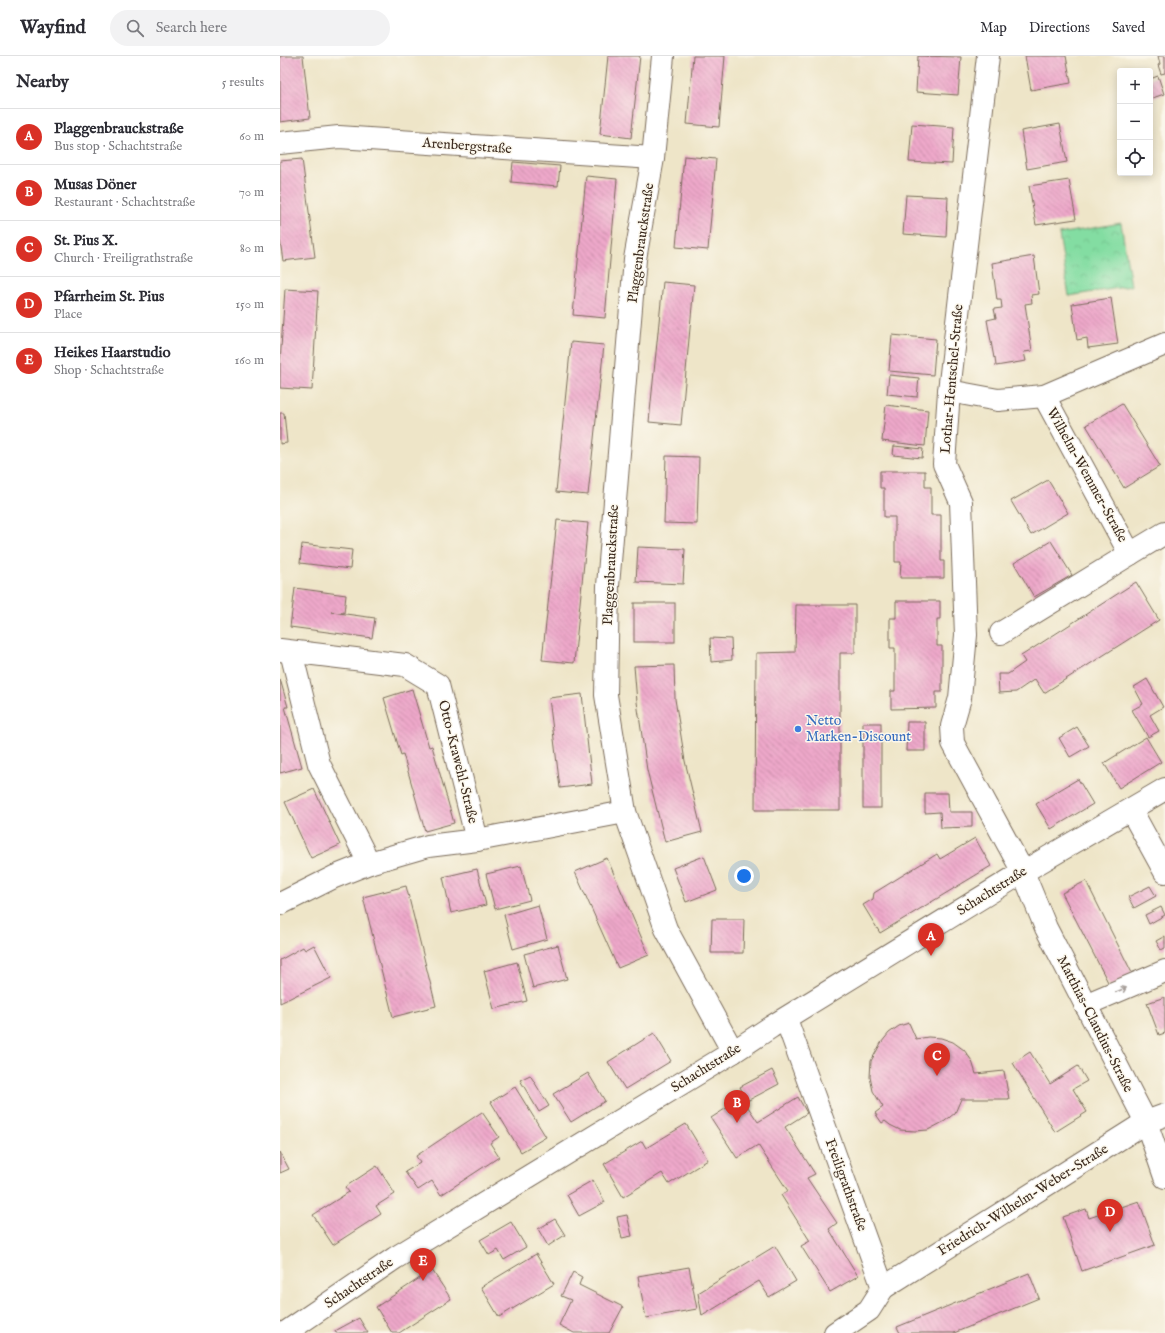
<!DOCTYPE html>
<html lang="en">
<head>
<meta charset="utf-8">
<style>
	:root { --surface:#fff; --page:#f2f2f3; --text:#2b2b33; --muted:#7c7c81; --line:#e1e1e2; --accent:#d93025 }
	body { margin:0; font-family:"IM FELL English",serif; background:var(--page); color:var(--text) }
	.controls { position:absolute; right:12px; top:12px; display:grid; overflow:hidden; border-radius:4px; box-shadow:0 2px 10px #0003 }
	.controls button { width:36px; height:36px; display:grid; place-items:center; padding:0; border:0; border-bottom:1px solid var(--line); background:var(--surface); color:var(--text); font:20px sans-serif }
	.you { position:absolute; left:464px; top:820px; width:14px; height:14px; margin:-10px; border:3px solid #fff; border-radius:50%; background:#1a73e8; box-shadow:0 0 0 6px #1a73e833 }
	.badge { display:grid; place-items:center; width:26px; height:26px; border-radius:50%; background:var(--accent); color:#fff; font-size:13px; font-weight:700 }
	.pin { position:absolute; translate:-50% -33px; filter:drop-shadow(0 1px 2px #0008) }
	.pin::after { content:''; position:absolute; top:21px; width:14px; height:12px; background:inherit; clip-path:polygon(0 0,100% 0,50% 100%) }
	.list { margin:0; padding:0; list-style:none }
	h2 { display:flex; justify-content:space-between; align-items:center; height:52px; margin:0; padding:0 16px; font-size:17px }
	h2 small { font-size:13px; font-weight:400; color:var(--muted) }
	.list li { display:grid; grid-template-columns:26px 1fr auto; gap:12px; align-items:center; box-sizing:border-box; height:56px; padding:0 16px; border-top:1px solid var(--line) }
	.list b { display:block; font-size:15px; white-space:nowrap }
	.list p { margin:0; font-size:13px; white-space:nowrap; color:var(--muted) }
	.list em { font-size:13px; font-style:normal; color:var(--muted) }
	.icon { flex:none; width:22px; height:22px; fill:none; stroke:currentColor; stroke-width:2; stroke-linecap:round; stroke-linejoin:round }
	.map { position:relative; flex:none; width:885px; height:1277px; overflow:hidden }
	header { display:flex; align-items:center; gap:24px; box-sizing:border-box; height:56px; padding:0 20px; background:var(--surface); border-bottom:1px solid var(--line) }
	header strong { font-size:19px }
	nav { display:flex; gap:22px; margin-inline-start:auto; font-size:14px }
	.search { width:280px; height:36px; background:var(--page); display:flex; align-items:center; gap:10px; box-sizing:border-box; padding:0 14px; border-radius:22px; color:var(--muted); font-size:15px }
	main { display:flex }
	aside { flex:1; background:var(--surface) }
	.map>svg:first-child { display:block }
</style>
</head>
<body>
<header>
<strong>Wayfind</strong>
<div class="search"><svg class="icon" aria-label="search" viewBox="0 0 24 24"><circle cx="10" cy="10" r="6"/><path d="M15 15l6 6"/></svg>Search here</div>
<nav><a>Map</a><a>Directions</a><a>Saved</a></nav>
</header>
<main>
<aside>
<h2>Nearby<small>5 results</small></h2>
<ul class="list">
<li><span class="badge">A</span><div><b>Plaggenbrauckstraße</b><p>Bus stop · Schachtstraße</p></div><em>60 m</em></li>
<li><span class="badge">B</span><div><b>Musas Döner</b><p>Restaurant · Schachtstraße</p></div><em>70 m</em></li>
<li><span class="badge">C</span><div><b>St. Pius X.</b><p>Church · Freiligrathstraße</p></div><em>80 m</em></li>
<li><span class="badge">D</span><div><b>Pfarrheim St. Pius</b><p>Place</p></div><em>150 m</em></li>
<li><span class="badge">E</span><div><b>Heikes Haarstudio</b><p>Shop · Schachtstraße</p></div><em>160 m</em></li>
</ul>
</aside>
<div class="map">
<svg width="885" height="1277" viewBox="0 0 885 1277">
	<defs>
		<pattern id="park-crowns" width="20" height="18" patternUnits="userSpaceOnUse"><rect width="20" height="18" fill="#83dda2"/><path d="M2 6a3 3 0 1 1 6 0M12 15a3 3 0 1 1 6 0" fill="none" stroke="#72be8b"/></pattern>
		<pattern id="building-back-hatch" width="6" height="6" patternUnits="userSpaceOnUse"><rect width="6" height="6" fill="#eea8ca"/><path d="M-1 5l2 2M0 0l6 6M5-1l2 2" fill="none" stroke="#c289a3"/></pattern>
	</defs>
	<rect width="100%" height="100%" fill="#fbf7ec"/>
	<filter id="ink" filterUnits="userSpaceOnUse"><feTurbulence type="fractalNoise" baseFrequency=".025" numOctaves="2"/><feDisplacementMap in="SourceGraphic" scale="8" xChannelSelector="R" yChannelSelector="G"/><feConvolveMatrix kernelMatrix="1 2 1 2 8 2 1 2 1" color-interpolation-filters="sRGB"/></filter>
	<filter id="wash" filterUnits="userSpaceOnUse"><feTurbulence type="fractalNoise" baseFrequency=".012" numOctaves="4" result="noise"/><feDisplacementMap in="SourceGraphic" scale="16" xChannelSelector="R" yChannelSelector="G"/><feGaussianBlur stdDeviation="0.9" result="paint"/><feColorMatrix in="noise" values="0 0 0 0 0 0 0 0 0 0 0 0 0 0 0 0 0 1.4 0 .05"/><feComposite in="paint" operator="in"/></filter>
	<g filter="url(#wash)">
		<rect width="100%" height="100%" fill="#eee5c8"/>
		<path fill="url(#park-crowns)" stroke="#5f8460" d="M841,167L851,230L789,240L779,178Z"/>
		<g id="blocks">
			<g fill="url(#building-back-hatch)">
				<path d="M0,0H23L30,62L0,66Z"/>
				<path d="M328,0H360L351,82L320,78Z"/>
				<path d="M413,0H445L439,71L407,68Z"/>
				<path d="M638,0L681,1L678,39L636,36Z"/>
				<path d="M745,0H786L791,27L751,34Z"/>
				<path d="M878,0H885V17L881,18L878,9L880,8Z"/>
				<path d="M878,20L884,38L870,43V23Z"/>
				<path d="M632,68L674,71L672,108L629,106Z"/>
				<path d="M780,68L787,106L747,113L741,75Z"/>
				<path d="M404,100L436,103L428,194L396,191Z"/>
				<path d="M22,103L35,201L3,205L0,184V105Z"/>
				<path d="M233,106L280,110L278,130L231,126Z"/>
				<path d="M306,120L337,123L325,262L293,259Z"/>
				<path d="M789,124L796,163L756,169L749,130Z"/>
				<path d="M626,139L668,141L666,181L623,178Z"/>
				<path d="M754,200L759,238L751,239L752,247L745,248L752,295L744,296L746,305L716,310L715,301L714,302L707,264L716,262L714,253L722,252L721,244H717L712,207Z"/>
				<path d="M383,226L414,229L401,369L369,366Z"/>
				<path d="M5,233L38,235L32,334L0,332V307Z"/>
				<path d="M831,242L838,288L808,292L807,282L797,284L792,248Z"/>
				<path d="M612,279L656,283L653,319L609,315Z"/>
				<path d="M291,286L324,289L308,439L276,436Z"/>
				<path d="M609,319L639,322L637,341L607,338Z"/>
				<path d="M842,348L880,410L844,432L806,369Z"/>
				<path d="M606,349L648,354L645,390L602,385Z"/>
				<path d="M0,357H4L7,387L0,388Z"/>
				<path d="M614,390L643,393L642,402L613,399Z"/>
				<path d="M386,400L419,401L417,468L384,467Z"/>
				<path d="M600,415H645V431H651V459H661V505H664V522H620L621,506H615V461H604V432H600Z"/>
				<path d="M768,424L788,457L751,479L731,445Z"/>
				<path d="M277,464L308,467L294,607L262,604Z"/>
				<path d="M771,485L792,519L754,541L734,507Z"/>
				<path d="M22,488L72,494L70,513L20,507Z"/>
				<path d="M358,491L405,493L403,528L356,526Z"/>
				<path d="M856,526L879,564L764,637L755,623L736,636L719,637L718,618H728L745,606L741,600Z"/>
				<path d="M15,532L66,539L64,557L51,556L95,562L92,582L10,571Z"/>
				<path d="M616,545H660V563H657V590H662V636H656V652L611,653V635H615V592H610V562H616Z"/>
				<rect x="354" y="547" width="41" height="39"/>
				<path d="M516,549H575V597H560V754H475L476,597L515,596Z"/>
				<path d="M430,582L451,583L452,604L431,606Z"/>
				<path d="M394,609L395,643L405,705L422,776L385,786L367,714L357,646L354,610Z"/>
				<path d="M0,623L8,651H5L22,711L0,717Z"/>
				<path d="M867,623L883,651L870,659L879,675L868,681L852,654L863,648L854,631Z"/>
				<path d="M132,633L149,691L152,690L174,767L145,775L123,698L121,699L104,642Z"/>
				<path d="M302,638L312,728L280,732L269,642Z"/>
				<path d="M627,666H645V695H626Z"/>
				<rect x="583" y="667" width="18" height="85"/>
				<path d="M797,671L809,690L790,701L779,682Z"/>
				<path d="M866,681L881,706L839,732L824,707Z"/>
				<path d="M798,723L813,748L771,773L756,748Z"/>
				<path d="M34,733L60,789L31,802L5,746Z"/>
				<path d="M645,737H668L669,756H692V771L661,772L660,756L645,757Z"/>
				<path d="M695,782L711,810L600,877L583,849L593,843L594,837L657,798L660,803Z"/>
				<path d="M424,800L437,834L406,846L393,812Z"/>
				<path d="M327,802L369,899L338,912L295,816Z"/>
				<path d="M241,810L250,844L215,853L206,818Z"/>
				<path d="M197,813L206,849L171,857L163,821Z"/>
				<path d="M806,825L853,919L830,930L782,837Z"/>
				<path d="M126,830L156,950L113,961L83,841Z"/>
				<path d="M870,830L876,840L854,852L848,841Z"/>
				<path d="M258,849L267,883L233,893L224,859Z"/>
				<path d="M881,851L885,859L869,868L865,859Z"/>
				<path d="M432,863H464L463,897H431Z"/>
				<path d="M885,880V892L881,894L876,885Z"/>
				<path d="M34,889L51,922L0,947V904L23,891L25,894Z"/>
				<path d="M278,889L287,923L253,932L244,898Z"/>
				<path d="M237,906L247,945L214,953L204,915Z"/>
				<path d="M885,941V977L879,979L867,947Z"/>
				<path d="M629,967L636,983L648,981L661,982L673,986L684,994L692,1005L696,1018L724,1015L729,1043H681L675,1057L665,1065L648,1074L635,1075L620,1074L610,1069L605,1065L602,1067L595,1057L603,1051L593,1035L590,1021L591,1005L601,987L609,977L619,970Z"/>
				<path d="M374,977L391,1005L345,1033L328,1006Z"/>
				<path d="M750,996L770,1028L798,1010L807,1025L793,1033L807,1056L775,1076L733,1007Z"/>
				<path d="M492,1014L499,1028L467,1045L460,1031Z"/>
				<path d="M308,1017L325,1045L291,1066L273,1038Z"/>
				<path d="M250,1019L269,1050L259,1056L240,1024Z"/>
				<path d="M235,1031L266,1081L241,1096L211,1046Z"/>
				<path d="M518,1041L527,1057L505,1071L535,1118L527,1122L557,1167L549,1173L578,1220L550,1236L521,1190L530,1185L501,1139L508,1135L478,1089L457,1102L431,1062L462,1042L478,1066Z"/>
				<path d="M202,1056L219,1081L210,1087L219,1101L161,1139L152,1125L138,1134L125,1116L140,1107L136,1100Z"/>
				<path d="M406,1068L428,1104L389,1128L382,1117L343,1141L324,1108L362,1085L366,1092Z"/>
				<path d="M0,1096L9,1113L0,1117Z"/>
				<path d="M97,1110L115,1138L96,1150L101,1158L53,1189L33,1159L69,1136L65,1131Z"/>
				<path d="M313,1124L325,1146L299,1160L287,1139Z"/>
				<path d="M859,1145L875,1189L802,1215L783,1161L806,1153L809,1162Z"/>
				<path d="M347,1159L352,1180L342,1182L337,1161Z"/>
				<path d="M275,1163L285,1179L268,1190L258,1173Z"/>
				<path d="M231,1166L246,1191L224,1204L218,1194L209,1199L200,1184Z"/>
				<path d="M495,1190L516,1225L489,1241L479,1225L422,1260L418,1237Z"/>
				<path d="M256,1198L274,1228L219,1261L201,1231Z"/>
				<path d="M409,1211L417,1253L366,1262L358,1220Z"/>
				<path d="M152,1214L171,1243L119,1277H112L96,1251Z"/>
				<path d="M293,1216L302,1221L299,1229L343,1251L329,1277H294L279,1269L291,1244L281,1240Z"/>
				<path d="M749,1217L759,1242L674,1277H620L617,1271Z"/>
				<path d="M79,1262L88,1277H56L55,1275Z"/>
			</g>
		</g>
	</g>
	<g filter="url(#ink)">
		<use href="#blocks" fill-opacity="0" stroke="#7a6b5a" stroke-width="1"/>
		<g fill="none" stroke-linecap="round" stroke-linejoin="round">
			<g stroke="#7a6b5a" stroke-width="24">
				<g id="minor">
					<path d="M383,0L373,102L355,203L328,530L326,639L345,756L386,873L453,996"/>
					<path d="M708,0L669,335L664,408L681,446L686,579L680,642L672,670L673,687L743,816L766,872L866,1066L885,1121"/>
					<path d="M0,87L59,81L373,102"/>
					<path d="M669,335L718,344L764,340L885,288"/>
					<path d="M764,340L850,498L885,477"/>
					<path d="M721,577L850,498"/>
					<path d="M0,594L125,609L158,629L197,784"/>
					<path d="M11,596L39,708L89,807"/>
					<path d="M851,754L885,816"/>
					<path d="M0,848L54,821L89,807L148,790L197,784L345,756"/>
					<path d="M805,949L885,915"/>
					<path d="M506,963L603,1232L589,1254L555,1277"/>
					<path d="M603,1232L866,1066L885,1059"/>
					<path d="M5,1277L115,1202L453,996L491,971L743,816L885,733"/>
				</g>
			</g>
			<use href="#minor" stroke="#fff" stroke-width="22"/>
		</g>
		<defs><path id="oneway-shaft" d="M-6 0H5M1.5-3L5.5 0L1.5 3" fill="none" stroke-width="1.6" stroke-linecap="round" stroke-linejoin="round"/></defs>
		<use stroke="#a79f9a" href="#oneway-shaft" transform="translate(841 934) rotate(-23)"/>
	</g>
	<circle fill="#3f7fe0" stroke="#fbf7ec" stroke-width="1.5" cx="518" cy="673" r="4"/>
	<g text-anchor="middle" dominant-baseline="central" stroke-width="3" stroke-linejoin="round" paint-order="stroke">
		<g font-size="14" fill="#3b2a1e" stroke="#fbf7ec">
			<text transform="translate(187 90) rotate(4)">Arenbergstraße</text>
			<text transform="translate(361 187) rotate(-82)">Plaggenbrauckstraße</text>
			<text transform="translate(672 323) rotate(-85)">Lothar-Hentschel-Straße</text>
			<text transform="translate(807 419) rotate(61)">Wilhelm-Wemmer-Straße</text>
			<text transform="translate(331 509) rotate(-87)">Plaggenbrauckstraße</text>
			<text transform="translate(178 706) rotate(76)">Otto-Krawehl-Straße</text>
			<text transform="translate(712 835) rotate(-32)">Schachtstraße</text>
			<text transform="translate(815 968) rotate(63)">Matthias-Claudius-Straße</text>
			<text transform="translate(426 1012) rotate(-32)">Schachtstraße</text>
			<text transform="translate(566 1129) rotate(70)">Freiligrathstraße</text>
			<text transform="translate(743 1144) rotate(-32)">Friedrich-Wilhelm-Weber-Straße</text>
			<text transform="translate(79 1227) rotate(-34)">Schachtstraße</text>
		</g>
		<g font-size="14" fill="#366cbe" stroke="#fbf7ec" text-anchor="start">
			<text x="526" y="665">Netto<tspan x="526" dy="16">Marken-Discount</tspan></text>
		</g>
	</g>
</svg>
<div class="controls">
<button>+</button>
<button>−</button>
<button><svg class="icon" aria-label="locate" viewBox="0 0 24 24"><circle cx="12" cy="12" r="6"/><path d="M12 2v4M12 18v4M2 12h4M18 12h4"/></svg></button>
</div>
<div class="you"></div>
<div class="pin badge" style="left:651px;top:900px">A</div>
<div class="pin badge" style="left:457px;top:1067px">B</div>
<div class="pin badge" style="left:657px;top:1020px">C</div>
<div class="pin badge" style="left:830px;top:1176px">D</div>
<div class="pin badge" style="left:143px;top:1225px">E</div>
</div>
</main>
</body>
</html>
